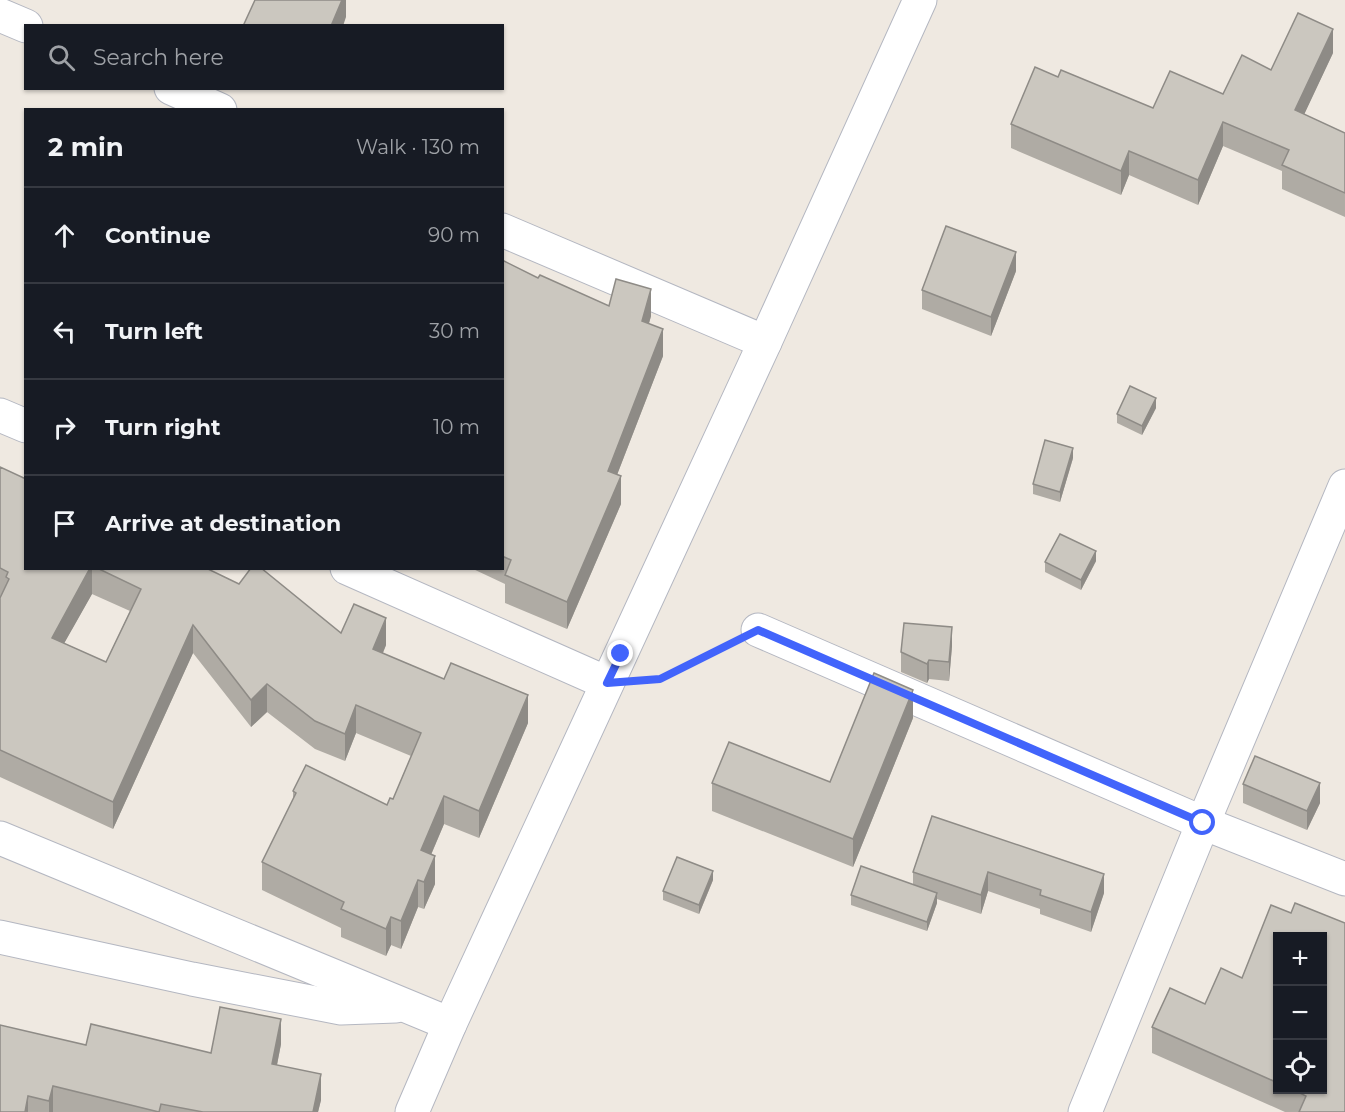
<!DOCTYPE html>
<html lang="en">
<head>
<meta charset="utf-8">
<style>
	:root { --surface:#171b24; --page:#242831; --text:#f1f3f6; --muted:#9ea1a6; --line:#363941 }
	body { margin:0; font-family:Montserrat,sans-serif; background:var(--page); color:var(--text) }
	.controls { position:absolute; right:18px; bottom:18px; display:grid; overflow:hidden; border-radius:0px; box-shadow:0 2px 4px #0004 }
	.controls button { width:54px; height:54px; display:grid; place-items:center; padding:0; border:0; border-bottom:2px solid var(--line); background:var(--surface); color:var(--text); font:30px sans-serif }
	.stop { position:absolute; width:18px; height:18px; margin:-14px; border:4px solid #4264fb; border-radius:50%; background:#fff }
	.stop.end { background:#4264fb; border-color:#fff; box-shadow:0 2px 6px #0008 }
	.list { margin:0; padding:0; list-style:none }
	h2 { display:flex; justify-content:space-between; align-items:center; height:78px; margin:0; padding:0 24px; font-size:26px }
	h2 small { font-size:20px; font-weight:400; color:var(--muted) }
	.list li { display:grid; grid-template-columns:39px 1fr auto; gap:18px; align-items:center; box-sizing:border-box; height:96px; padding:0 24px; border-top:2px solid var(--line) }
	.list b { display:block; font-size:22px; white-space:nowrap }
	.list em { font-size:20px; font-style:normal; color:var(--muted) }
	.icon { flex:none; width:33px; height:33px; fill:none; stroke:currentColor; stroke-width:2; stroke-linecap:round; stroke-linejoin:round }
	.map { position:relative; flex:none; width:1345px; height:1112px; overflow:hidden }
	.search { position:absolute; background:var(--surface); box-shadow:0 2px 4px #0004; left:24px; top:24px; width:480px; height:66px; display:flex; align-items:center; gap:15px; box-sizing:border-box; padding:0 21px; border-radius:0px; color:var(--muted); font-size:22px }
	.panel { position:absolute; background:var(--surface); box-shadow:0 2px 4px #0004; left:24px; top:108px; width:480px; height:462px; border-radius:0px }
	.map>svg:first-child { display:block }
</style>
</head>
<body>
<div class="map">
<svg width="1345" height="1112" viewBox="0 0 1345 1112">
	<rect width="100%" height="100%" fill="#efe9e1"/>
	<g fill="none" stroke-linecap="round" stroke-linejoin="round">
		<g stroke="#b4b7c1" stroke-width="35">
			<g id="minor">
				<path d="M0,15L26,26"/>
				<path d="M171,88L220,110"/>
				<path d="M502,230L765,342"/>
				<path d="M0,415L26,426"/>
				<path d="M347,568L607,683"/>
				<path d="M758,630L1203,823L1345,879"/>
				<path d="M0,838L450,1024"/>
				<path d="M0,937L192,979L341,1008L396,1006"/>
				<path d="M412,1112L450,1024L765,342L920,0"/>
				<path d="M1085,1112L1203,823L1345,486"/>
			</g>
		</g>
		<path stroke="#c9c9c9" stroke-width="4" stroke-dasharray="4.5 3" stroke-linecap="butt" d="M647,680L660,679L728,644"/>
		<use href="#minor" stroke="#fff" stroke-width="33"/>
	</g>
	<g fill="#afaba4" fill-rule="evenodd">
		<path d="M1333,53L1304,114L1345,133V217L1282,189V171L1223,146L1198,205L1129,175L1121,195L1011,148V124L1058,77L1153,108L1223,94L1271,70Z"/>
		<path d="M502,260L538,278L609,306L651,316L649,323L663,356L617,475L621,504L567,629L505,603V584L471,568H502Z"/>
		<path d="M1016,271L991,336L922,309V290Z"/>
		<path d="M1156,408L1142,435L1117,423V414Z"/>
		<path d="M1073,458L1060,502L1033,494V484Z"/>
		<path d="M0,467L26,568H206L341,633L386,645L383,653L528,723L479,838L444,824L431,855L435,884L424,909L418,907L401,949L391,945L386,956L341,937V928L262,890V862L293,800V791L387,805L393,799L411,756L356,733L345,761L315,749L267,712L251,727L193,653L113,829L0,777V598L1,596H0ZM92,594L130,611L106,662L64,643Z"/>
		<path d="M1096,561L1081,590L1045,572V562Z"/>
		<path d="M952,646L949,681L929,679L927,683L901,672V652Z"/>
		<path d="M913,718L853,867L712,811V783L830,782Z"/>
		<path d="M1243,784L1320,803L1307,830L1243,803Z"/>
		<path d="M932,816L1104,893L1091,932L1040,914V909L988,891L981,914L937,899V903L927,931L851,905V895L913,884V872Z"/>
		<path d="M713,880L699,914L663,900V891Z"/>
		<path d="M1295,903L1345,923V1112H1285L1152,1053V1027L1170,988L1205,1004L1221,968L1242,978L1271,905L1291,913ZM1278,936H1323V1089H1278Z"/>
		<path d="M281,1044L277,1065L321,1100L318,1112H0L86,1045L211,1053Z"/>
	</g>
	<g fill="#8e8b86">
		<path d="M342,0H346V17L343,26H331Z"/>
		<path d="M1333,29V53L1295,134V110Z"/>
		<path d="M1223,122V146L1198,205V180Z"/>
		<path d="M1129,151V175L1121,195V171Z"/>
		<path d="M1016,252V271L991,336V317Z"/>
		<path d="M651,289V316L642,348V321Z"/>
		<path d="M663,329V356L608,498V471Z"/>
		<path d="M1156,398V408L1142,435V426Z"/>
		<path d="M1073,448V458L1060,502V492Z"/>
		<path d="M621,476V504L567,629V602Z"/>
		<path d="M1096,551V561L1081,590V580Z"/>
		<path d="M90,568H92V594L52,665V638Z"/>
		<path d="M386,618V645L373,676V649Z"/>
		<path d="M193,625V653L113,829V802Z"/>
		<path d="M952,627V646L949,681V662Z"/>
		<path d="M929,660V679L927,683V664Z"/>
		<path d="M267,684V712L251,727V700Z"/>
		<path d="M913,690V718L853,867V839Z"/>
		<path d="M528,695V723L479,838V811Z"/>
		<path d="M356,705V733L345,761V734Z"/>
		<path d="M1320,783V803L1307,830V811Z"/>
		<path d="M444,796V824L421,878V850Z"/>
		<path d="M435,856V884L424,909V882Z"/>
		<path d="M713,871V880L699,914V905Z"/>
		<path d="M988,872V891L981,914V895Z"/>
		<path d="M1104,874V893L1091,932V912Z"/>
		<path d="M418,880V907L401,949V921Z"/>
		<path d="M937,893V903L927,931V922Z"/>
		<path d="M391,917V945L386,956V929Z"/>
		<path d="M281,1019V1044L272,1090V1064Z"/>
		<path d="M321,1074V1100L318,1112H313Z"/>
		<path d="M53,1086V1112H49V1101Z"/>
		<path d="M28,1096V1112H25Z"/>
	</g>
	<g fill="#cbc7bf" stroke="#8e8b86" stroke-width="1.5">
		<path d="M255,0H342L331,26H247L244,24Z"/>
		<path d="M1298,13L1333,29L1295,110L1345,133V193L1282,165L1289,150L1223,122L1198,180L1129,151L1121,171L1011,124L1035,67L1058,77L1061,70L1153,108L1170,71L1223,94L1242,55L1271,70Z"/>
		<path d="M946,226L1016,252L991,317L922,290Z"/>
		<path d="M502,260L538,278L540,275L609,306L616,279L651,289L642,321L663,329L608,471L621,476L567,602L505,575L511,560L502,556Z"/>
		<path d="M1130,386L1156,398L1142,426L1117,414Z"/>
		<path d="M1045,440L1073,448L1060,492L1033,484Z"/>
		<path d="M0,467L26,479V568H90L52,638L106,662L141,589L97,568H206L239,584L251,568H261L341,633L354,604L386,618L373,649L444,679L451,663L528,695L479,811L444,796L421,850L435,856L424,882L418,880L401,921L391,917L386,929L341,909L344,902L262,862L296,793L293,791L306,765L387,805L390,798L393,799L421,733L356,705L345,734L315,721L267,684L251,700L193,625L113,802L0,750V598L9,579L6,577L8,572L0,568Z"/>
		<path d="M1060,534L1096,551L1081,580L1045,562Z"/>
		<path d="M904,623L952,627L949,662L929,660L927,664L901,652Z"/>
		<path d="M874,673L913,690L853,839L712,783L729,742L830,782Z"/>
		<path d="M1255,756L1320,783L1307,811L1243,784Z"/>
		<path d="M932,816L1104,874L1091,912L1040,895L1041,890L988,872L981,895L913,872Z"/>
		<path d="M677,857L713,871L699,905L663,891Z"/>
		<path d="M861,866L937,893L927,922L851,895Z"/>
		<path d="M1295,903L1345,923V1112H1299L1306,1096L1292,1089H1323V936H1278V1083L1152,1027L1170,988L1205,1004L1221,968L1242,978L1271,905L1291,913Z"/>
		<path d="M220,1007L281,1019L272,1064L321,1074L313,1112H203L161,1104L159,1112L53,1086L49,1101L28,1096L25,1112H0V1025L86,1045L91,1024L211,1053Z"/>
	</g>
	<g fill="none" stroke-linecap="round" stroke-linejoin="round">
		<path stroke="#4264fb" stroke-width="8" d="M621,654L607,683L660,679L758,630L1203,823"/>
	</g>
</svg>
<div class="controls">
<button>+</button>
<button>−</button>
<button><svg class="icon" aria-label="locate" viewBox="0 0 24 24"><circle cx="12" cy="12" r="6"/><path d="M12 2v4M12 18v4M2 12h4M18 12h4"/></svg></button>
</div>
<div class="stop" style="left:1203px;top:823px"></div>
<div class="stop end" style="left:621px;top:654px"></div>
<div class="search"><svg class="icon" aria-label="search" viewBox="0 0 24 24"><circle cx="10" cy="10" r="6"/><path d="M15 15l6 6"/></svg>Search here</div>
<section class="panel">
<h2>2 min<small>Walk · 130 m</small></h2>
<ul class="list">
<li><svg class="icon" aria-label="ahead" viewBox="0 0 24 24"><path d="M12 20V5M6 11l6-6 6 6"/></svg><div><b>Continue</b></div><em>90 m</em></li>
<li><svg class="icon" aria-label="left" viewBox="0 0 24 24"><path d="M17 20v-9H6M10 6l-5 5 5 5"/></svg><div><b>Turn left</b></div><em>30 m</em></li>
<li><svg class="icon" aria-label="right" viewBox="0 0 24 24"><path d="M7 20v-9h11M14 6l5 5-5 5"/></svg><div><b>Turn right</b></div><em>10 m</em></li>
<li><svg class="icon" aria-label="arrive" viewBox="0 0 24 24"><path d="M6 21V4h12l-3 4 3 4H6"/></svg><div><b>Arrive at destination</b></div></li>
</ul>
</section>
</div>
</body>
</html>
